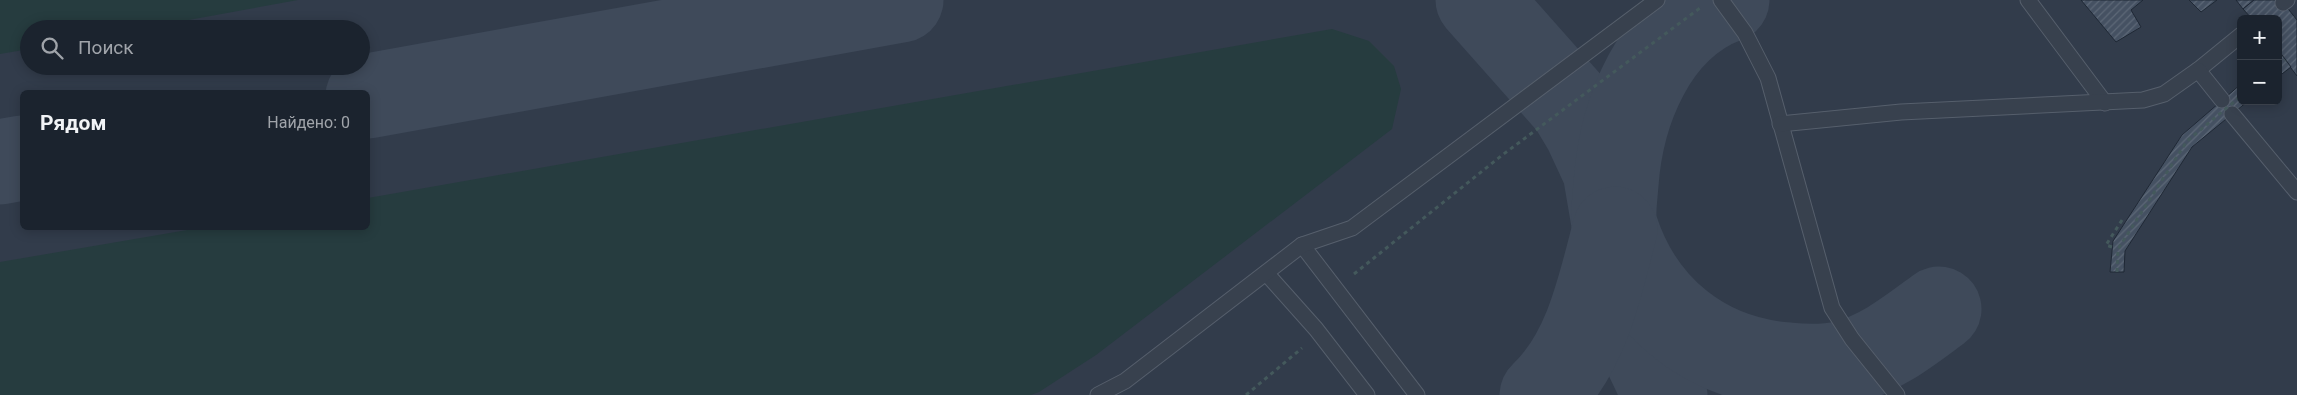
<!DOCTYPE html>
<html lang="ru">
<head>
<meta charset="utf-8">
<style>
	:root { --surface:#1b232e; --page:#282f3a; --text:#f1f3f6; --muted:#a0a4aa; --line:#39404a }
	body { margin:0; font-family:Roboto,sans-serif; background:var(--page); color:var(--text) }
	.controls { position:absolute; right:15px; top:15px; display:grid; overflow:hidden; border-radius:8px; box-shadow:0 2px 12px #0003 }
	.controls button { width:45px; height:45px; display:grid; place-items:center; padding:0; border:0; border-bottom:1px solid var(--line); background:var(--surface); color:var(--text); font:25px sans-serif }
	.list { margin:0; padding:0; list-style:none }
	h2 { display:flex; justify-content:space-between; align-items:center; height:65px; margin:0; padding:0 20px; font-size:21px }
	h2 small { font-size:16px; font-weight:400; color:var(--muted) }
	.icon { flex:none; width:28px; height:28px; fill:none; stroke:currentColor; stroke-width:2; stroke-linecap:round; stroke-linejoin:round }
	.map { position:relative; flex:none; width:2297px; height:395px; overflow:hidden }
	.search { position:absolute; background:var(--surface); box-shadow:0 2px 12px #0003; left:20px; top:20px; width:350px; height:55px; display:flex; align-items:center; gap:12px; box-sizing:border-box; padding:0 18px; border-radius:28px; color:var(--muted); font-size:19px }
	.panel { position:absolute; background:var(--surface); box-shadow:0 2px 12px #0003; left:20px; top:90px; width:350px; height:140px; border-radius:8px }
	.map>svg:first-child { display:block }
</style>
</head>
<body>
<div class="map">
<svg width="2297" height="395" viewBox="0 0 2297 395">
	<defs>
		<pattern id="building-hatch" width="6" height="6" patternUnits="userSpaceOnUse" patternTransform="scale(1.25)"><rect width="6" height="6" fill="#455162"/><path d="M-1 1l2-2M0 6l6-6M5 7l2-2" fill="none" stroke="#5d6877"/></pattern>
	</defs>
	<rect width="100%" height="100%" fill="#242f3e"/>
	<path fill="#323c4b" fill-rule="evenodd" d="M0,0H2297V395H0ZM2241,19H2278V101H2241ZM29,29H361V66H29ZM22,92H368V228H22Z"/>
	<g fill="#263c3f">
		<path d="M0,0H298L139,29H29V49L0,54Z"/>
		<path d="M1332,29L1369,41L1394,66L1401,89L1392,129L1096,355L1039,392L1031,395H0V262L199,228H368V198Z"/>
	</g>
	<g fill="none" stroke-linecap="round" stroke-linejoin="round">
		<g stroke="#3f4a5a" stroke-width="85">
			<path d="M1478,0L1571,105L1586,130L1605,171L1624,282L1646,355L1665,395"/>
			<path d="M1727,0C1654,27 1621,112 1616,184C1615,198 1612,216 1616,229C1642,308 1705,359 1788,365C1807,367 1827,367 1845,363C1882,353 1909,331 1939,309"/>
			<path d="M368,96L901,0"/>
			<path d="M0,162L22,158"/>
			<path d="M1542,395C1587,353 1600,286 1615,229"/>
		</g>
	</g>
	<g fill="url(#building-hatch)" stroke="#1f2835">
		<path d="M2081,0H2143L2131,10L2141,27L2116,42Z"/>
		<path d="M2189,0H2217L2201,12Z"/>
		<path d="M2236,0H2254L2243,9Z"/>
		<path d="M2254,0H2281L2297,20V76L2278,51V19H2252L2243,9Z"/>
		<path d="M2279,51L2291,67L2278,77V52Z"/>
		<path d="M2241,84V101H2248L2192,147L2125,251L2124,272H2110L2113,241L2182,135Z"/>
	</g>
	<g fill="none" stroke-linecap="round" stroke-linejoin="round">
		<g stroke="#565f6c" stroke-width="17">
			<g id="service">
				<path d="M1721,0L1745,33L1768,78L1832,308L1852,339L1897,395"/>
				<path d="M2028,0L2105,103"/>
				<path d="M2283,3L2287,0"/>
				<path d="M2198,70L2241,35"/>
				<path d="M2232,114L2297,192"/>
				<path d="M1780,124L1901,112L2143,100L2164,94L2198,70L2222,100"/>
				<path d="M1302,245L1417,395"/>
				<path d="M1266,273L1316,329L1367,395"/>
				<path d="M1098,395L1125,381L1302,245L1352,228L1657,0"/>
			</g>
		</g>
		<g stroke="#44595c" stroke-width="3" stroke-dasharray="4 4" stroke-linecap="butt">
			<path d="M2278,65L2285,60"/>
			<path d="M2112,247L2106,245L2124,217"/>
			<path d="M1354,274L1501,156L1700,8"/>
			<path d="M1246,395L1302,348"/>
		</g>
		<use href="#service" stroke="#38414e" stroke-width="15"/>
		<path stroke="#44595c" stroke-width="3" stroke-dasharray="4 4" stroke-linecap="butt" d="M2117,272L2118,249L2187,141L2241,96"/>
	</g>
</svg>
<div class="controls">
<button>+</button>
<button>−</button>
</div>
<div class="search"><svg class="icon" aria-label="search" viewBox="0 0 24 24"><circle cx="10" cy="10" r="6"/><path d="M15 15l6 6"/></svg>Поиск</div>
<section class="panel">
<h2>Рядом<small>Найдено: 0</small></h2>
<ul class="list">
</ul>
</section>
</div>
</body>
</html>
